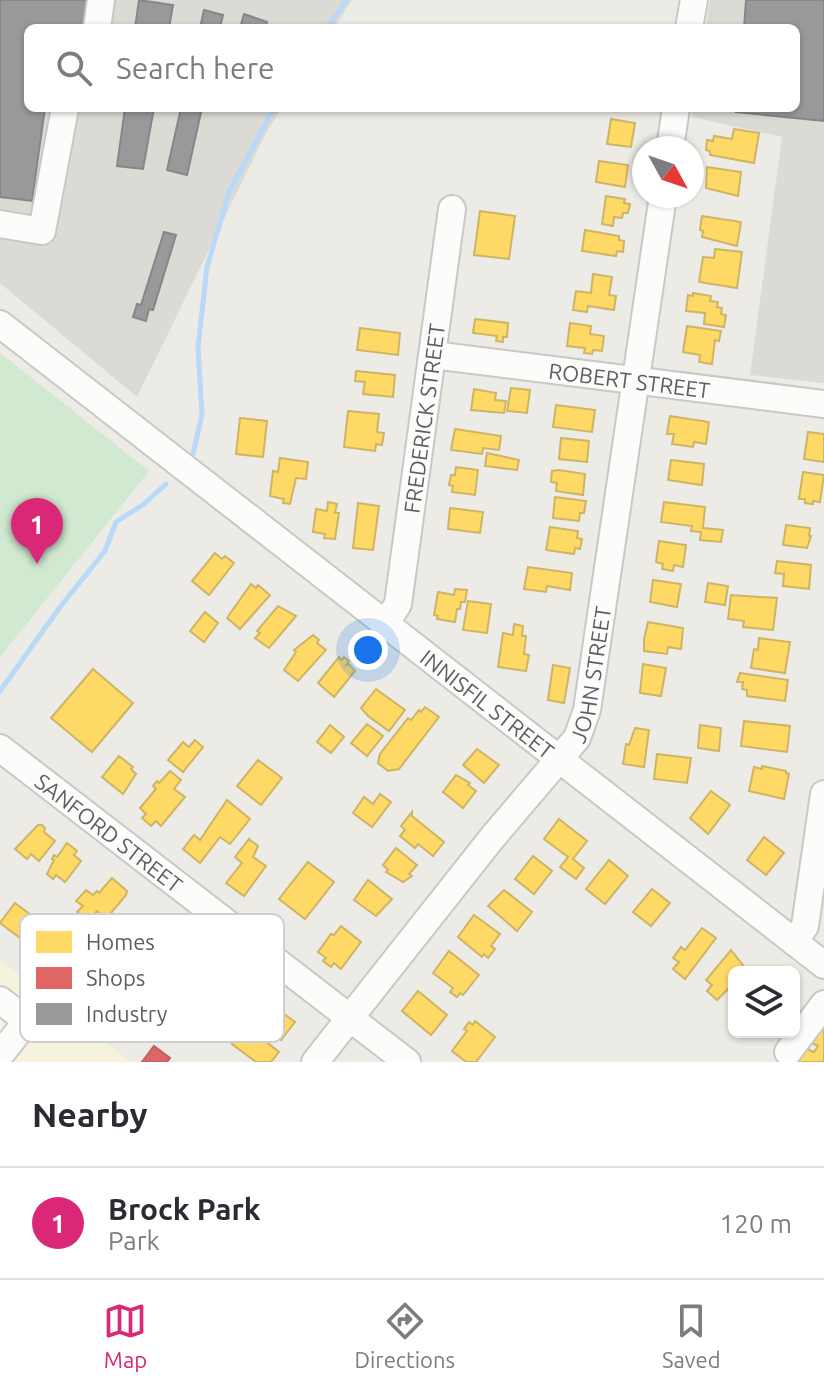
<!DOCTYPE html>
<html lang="en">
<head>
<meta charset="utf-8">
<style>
	:root { --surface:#fff; --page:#f7f7f7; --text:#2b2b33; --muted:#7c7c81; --line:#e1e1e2; --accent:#db2777 }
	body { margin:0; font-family:Ubuntu,sans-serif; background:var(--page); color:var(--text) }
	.controls { position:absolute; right:24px; bottom:24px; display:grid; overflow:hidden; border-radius:12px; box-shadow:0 2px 6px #0004 }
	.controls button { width:72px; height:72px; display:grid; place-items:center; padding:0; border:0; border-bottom:2px solid var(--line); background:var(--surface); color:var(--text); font:40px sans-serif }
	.compass { position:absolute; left:632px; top:136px; width:72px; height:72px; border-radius:50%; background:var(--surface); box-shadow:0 2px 6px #0004; rotate:130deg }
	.you { position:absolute; left:368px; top:650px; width:28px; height:28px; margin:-20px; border:6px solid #fff; border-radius:50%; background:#1a73e8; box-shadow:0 0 0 12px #1a73e833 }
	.badge { display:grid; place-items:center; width:52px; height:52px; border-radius:50%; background:var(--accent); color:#fff; font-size:26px; font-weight:700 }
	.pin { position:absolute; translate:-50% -66px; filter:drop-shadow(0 2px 4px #0008) }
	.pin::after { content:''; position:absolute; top:42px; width:28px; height:24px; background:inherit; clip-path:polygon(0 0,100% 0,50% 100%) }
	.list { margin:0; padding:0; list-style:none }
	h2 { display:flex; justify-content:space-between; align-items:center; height:104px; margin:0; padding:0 32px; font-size:34px }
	h2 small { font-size:26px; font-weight:400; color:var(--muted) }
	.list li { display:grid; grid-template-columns:52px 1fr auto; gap:24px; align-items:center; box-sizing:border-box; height:112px; padding:0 32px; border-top:2px solid var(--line) }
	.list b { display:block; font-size:30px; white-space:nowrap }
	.list p { margin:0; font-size:26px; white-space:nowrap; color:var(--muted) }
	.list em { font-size:26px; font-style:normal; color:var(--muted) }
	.icon { flex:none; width:44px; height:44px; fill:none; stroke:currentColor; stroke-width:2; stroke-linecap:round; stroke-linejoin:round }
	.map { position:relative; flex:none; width:824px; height:1062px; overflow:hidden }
	.search { position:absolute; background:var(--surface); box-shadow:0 2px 6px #0004; left:24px; right:24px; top:24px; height:88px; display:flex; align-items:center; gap:20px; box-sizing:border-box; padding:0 28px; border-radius:12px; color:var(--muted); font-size:30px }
	.sheet { height:216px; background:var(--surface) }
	nav { display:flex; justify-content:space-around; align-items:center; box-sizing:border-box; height:112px; border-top:2px solid var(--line); background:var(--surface); font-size:22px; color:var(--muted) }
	nav a { display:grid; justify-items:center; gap:4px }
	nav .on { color:var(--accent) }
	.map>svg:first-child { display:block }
</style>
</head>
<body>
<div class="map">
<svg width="824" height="1062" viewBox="0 0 824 1062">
	<rect width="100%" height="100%" fill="#ecebe5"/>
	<path fill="#f6f2dd" d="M0,960L131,1062H0Z"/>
	<g fill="#dbdad5">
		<path d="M0,0H352L334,28H28V108H282L266,133L137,397L0,283Z"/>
		<path d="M710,0H824V383L750,375L782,137L692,117L693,108H796V28H706Z"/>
	</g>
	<path fill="#d2e9d1" d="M0,353L149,471L0,657Z"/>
	<g fill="#ffd966" stroke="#ceb465" stroke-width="2">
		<path d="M611,119L635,123L631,147L607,144Z"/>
		<path d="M734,129L759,133L754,163L710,155V151L706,150L707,140L713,141L714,136L732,139Z"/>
		<path d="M599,161L628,165L625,187L596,182Z"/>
		<path d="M707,167L741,172L738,196L706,188Z"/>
		<path d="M606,196L625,199L624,203L630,204L628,213H623L622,218L614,217L613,226L602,224Z"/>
		<path d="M480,211L515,216L509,259L474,255Z"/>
		<path d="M702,216L741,222L737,246L702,237L703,231L700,230Z"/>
		<path d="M585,230L619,236V240L624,241L623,252L617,251L616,256L582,251Z"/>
		<path d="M715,249L742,252L737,288L699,282L703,257L714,258Z"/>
		<path d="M593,274L612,277L609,295L616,296L614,310L588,306L587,312L573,310L576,291L591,293Z"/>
		<path d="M693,293L711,296L710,301L718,302L717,307L722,308L721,314L726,315L724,327L704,324L705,313L686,311L688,295L693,296Z"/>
		<path d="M475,319L508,323L507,337H503V342L496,341L497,336L473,333Z"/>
		<path d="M570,323L591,326L590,334L604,336L602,351L593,350L592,354L584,353L585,348L567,346Z"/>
		<path d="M687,326L721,331L719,341L715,340L712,364L699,362L700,355L683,352Z"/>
		<path d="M360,328L400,333L398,355L357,350Z"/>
		<path d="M356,371L395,375L393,397L363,394L365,382L355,381Z"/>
		<path d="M511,388L530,390L527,413L507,411Z"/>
		<path d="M474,389L496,393L495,400L506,401L504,413L471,410Z"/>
		<path d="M556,405L595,410L592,432L553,427Z"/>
		<path d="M348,411L379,414L377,432L384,433L382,445L376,444L375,451L344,447Z"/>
		<path d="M670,416L709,422L706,444L694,442L693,447L672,444L674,434H667Z"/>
		<path d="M240,418L267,421L263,457L236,454Z"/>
		<path d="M455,429L501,436L499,450L483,448L482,454L451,450Z"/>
		<path d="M808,432L824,434V462L804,459Z"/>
		<path d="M561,438L589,441L587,462L559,459Z"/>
		<path d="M487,453L519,460L517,470L485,466Z"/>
		<path d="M280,458L308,462L306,479L296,478L290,504L283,503L284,499L270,496L273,471L278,472Z"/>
		<path d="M671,460L704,464L702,485L668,480Z"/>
		<path d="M456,467L478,470L475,495L452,492L453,486L449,485L451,475H455Z"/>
		<path d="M559,470L585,474L583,495L556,491L557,483L551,482L552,471Z"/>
		<path d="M803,472L824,475L820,502L813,501V504L805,503V499H799Z"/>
		<path d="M555,497L586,501L584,513H580L579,521L553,518Z"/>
		<path d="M328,502L337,504L335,513H339L335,539L324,538L325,534L313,532L316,509L327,511Z"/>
		<path d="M664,502L705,507L703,528L723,530L721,542L700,540L701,532L691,531L692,526L661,522Z"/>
		<path d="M358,503L379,506L373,550L353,548Z"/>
		<path d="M450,508L483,512L480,533L448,529Z"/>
		<path d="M786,525L810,528L809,536H811L807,548L783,545Z"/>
		<path d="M550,527L578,531L577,538L582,539L580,549L575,548L574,554L546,550Z"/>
		<path d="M659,541L686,545L683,567L674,565L673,571L662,569L663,564L656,562Z"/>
		<path d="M215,553L222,559L225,556L234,563L209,595L192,581Z"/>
		<path d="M777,561L811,565L809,589L783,586L784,574L775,573Z"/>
		<path d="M528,567L572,573L570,590L547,586L546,592L524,589Z"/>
		<path d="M653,580L681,584L677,607L650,602Z"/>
		<path d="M708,583L728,586L725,605L705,602Z"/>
		<path d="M251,584L256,588L258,585L270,595L240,629L227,618Z"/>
		<path d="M455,589L467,590L465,602H461L460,609H457L455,622L437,619L438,616L434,615L438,592L454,595Z"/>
		<path d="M731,595L777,598L773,630L743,627L744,621L728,619Z"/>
		<path d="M468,601L491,604L487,633L463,630Z"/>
		<path d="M278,606L296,616L269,648L255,638L260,633L257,631Z"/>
		<path d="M205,612L218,623L204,642L190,631Z"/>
		<path d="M648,622L683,628L681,649L668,647L667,654L644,651V639Z"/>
		<path d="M514,624L523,626L522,636H526L524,654L529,655L526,671L498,667L503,633L513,635Z"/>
		<path d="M313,635L319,640L317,643L326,650L298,681L284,670L296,652L294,650Z"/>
		<path d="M759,638L790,642L785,673L751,668L754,649L758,650Z"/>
		<path d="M339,657L342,660L344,657L349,661L346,665L349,664L355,671L334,697L318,683Z"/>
		<path d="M643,664L666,668L661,696L640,693Z"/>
		<path d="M553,665L570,668L564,703L548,700Z"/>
		<path d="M93,669L133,703L92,752L51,718Z"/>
		<path d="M740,673L788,680L785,701L747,696V690L742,689L743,682H737Z"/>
		<path d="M376,689L405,710L389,731L368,716L361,708Z"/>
		<path d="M425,707L439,717L399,769L388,771L378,763L380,754L408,718L411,720L419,710L421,712Z"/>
		<path d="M744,721L790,726L787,752L741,746Z"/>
		<path d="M367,724L383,736L367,756L351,743Z"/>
		<path d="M330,725L344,737L331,753L317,742Z"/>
		<path d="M700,725L721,728L719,751L698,748Z"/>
		<path d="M635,728L649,730L644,767L623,764L626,744L629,745Z"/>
		<path d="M195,740L203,747L183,772L168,760L183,742L189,747Z"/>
		<path d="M477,749L499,765L484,783L463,765Z"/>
		<path d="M657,754L691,758L687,783L654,779Z"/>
		<path d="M119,756L133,767L131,769L136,774L123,794L102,777Z"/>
		<path d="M258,760L282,778L261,805L237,786Z"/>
		<path d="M762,766L786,771V773L789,774L784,799L749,791L754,767L762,769Z"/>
		<path d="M170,771L181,780L174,789L185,797L161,826L156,821L151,826L142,818L146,814L140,808L156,789L153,786L157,781L159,783Z"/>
		<path d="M456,775L470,783L468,785L476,791L463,808L443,792Z"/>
		<path d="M711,791L730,805L708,834L690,818Z"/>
		<path d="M380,794L391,802L372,827L353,813L364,797L373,804Z"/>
		<path d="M227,800L250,819L230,844L220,837L200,863L183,849L194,835L200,840Z"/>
		<path d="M412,812V816L444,842L433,856L418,844L415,848L400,836L405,830L401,826Z"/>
		<path d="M559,819L587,841L573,859L584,868L576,879L560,867L568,857L544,839Z"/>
		<path d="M38,825H42L45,828L44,832L55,841L39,861L31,854L27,859L15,849Z"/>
		<path d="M764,837L784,853L766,875L747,860Z"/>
		<path d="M249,839L258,846L253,857L266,866L244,896L226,883L242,863L235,857Z"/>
		<path d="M67,843L77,851L74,855L81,861L65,882L56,875L53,879L47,874L54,860L52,859L54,855L57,857Z"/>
		<path d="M396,848L417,865L409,874L412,876L403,882L386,872L388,870L383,865Z"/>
		<path d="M533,856L552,871L534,894L515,879Z"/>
		<path d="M609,860L628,876L605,904L586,889Z"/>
		<path d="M308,862L334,882L305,919L279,899Z"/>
		<path d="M112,878L127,891L126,895L106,919L97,911L88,921L77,912L83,906L76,901L86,890L93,895L97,891L99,893Z"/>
		<path d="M368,880L392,899L376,916L354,900Z"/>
		<path d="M652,889L670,903L651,926L633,912Z"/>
		<path d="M504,890L532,912L517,931L488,906Z"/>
		<path d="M15,903L35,918L20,938L0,923Z"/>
		<path d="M474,915L500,934L491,946L495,949L488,958L484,954L482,957L458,937Z"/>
		<path d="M341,926L361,942L341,969L334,963L331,967L323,961L326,958L318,952L331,934L334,935Z"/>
		<path d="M702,928L716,938L685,979L673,969L679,962L673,958L681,947L685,950Z"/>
		<path d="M731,950L746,969L744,972H734V983L717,1000L707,991L712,985L706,980Z"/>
		<path d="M449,951L479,975L463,995L460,993L457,997L450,992L453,988L433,973Z"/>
		<path d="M418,991L447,1015L431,1035L402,1011Z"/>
		<path d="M271,1004L295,1022L281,1040L254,1017L260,1009L265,1012Z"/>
		<path d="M475,1021L495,1037L476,1062H466L452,1051L467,1031L464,1029L469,1022L473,1025Z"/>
		<path d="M824,1025V1062H779L787,1051L799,1046L814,1052L818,1046L812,1043Z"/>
		<path d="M251,1030L279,1052L271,1062H256L232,1044L240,1034L245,1038Z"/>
	</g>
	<path fill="#e06666" stroke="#b86465" stroke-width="2" d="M154,1046L170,1058L167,1062H142Z"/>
	<g fill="#999" stroke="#868789" stroke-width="2">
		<path d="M0,0H94L90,28H28V108H45L32,201L0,197Z"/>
		<path d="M139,0L173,5L169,28H135Z"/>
		<path d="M746,0H824V121L736,112L737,108H796V28H744Z"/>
		<path d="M204,10L223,15L220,28H200Z"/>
		<path d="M244,14L267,22L266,28H240Z"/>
		<path d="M125,108H154L143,169L117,166Z"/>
		<path d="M181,108H202L187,175L167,170Z"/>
		<path d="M164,232L176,235L153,310L149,309L146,321L133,317L137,304L141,305Z"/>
	</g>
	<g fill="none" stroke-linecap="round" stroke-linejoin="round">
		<g stroke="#b8d9f7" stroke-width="5">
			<path d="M327,28L347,0"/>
			<path d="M193,454L202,415L198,347L207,267L229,192L274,108"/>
			<path d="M0,691L60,607L105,551L116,522L144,504L166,484"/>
		</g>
		<g stroke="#c8c9c7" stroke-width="30">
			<g id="minor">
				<path d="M97,28L101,0"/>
				<path d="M689,28L694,0"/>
				<path d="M670,148L676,108"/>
				<path d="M0,224L42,231L65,108"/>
				<path id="s1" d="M0,324L824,965"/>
				<path id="s2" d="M433,355L824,404"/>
				<path id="s3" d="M386,623L398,604L452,209"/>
				<path id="s4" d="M0,748L407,1062"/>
				<path d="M794,942L805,926L824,794"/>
				<path d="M0,1000L27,1021L0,1055"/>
				<path d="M788,1052L824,1004"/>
				<path id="s5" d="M315,1062L492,838L577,738L587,710L663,196"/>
			</g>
		</g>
		<use href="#minor" stroke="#fcfcfb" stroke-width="26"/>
	</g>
	<g text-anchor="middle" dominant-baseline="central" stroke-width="8" stroke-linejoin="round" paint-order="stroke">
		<g font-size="22" fill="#5b5e64" stroke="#fff">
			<text stroke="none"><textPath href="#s2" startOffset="198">ROBERT STREET</textPath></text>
			<text stroke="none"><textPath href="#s3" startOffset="210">FREDERICK STREET</textPath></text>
			<text stroke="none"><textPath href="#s5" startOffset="482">JOHN STREET</textPath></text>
			<text stroke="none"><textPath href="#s1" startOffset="618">INNISFIL STREET</textPath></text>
			<text stroke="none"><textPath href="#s4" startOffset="138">SANFORD STREET</textPath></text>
		</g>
	</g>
	<rect x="20" y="914" width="264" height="128" rx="12" fill="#fff" stroke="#cecfd0" stroke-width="2"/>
	<rect x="36" y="931" width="36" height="22" fill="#ffd966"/>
	<rect x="36" y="967" width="36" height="22" fill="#e06666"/>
	<rect x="36" y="1003" width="36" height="22" fill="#999"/>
	<g font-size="22" fill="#5b5e64">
		<text x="86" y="950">Homes</text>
		<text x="86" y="986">Shops</text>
		<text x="86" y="1022">Industry</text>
	</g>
</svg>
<div class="controls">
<button><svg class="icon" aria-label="layers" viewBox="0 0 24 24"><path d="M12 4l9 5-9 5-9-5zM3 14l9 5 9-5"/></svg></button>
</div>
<svg class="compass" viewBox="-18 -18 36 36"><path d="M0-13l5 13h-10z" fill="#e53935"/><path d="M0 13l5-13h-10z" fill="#7c7c81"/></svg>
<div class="you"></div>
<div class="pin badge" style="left:37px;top:564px">1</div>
<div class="search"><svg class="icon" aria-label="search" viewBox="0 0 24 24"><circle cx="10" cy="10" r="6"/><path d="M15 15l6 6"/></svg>Search here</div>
</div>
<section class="sheet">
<h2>Nearby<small></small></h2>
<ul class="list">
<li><span class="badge">1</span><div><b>Brock Park</b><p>Park</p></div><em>120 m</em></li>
</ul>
</section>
<nav>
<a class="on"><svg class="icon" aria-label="map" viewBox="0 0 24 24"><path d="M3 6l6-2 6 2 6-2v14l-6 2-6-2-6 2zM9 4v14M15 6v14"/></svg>Map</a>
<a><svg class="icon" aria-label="directions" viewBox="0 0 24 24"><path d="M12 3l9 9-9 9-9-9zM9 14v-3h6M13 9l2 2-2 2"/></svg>Directions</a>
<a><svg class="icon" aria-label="saved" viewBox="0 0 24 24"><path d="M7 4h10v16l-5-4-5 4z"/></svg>Saved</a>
</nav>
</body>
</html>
